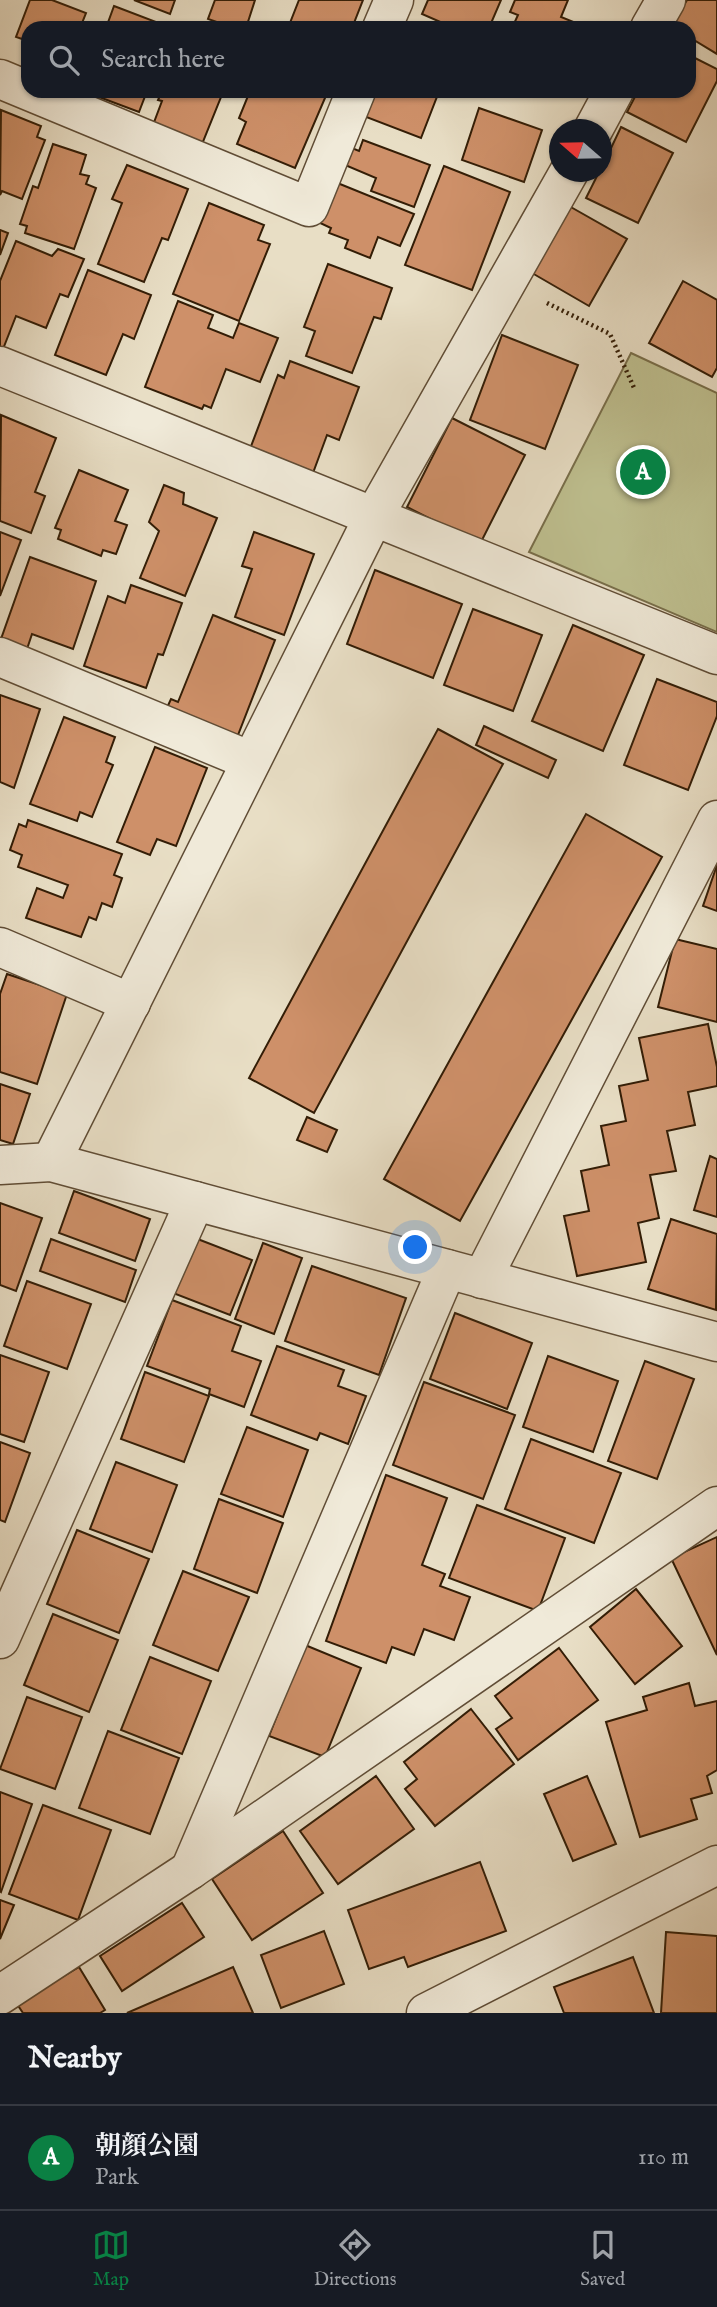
<!DOCTYPE html>
<html lang="en">
<head>
<meta charset="utf-8">
<style>
	:root { --surface:#171b24; --page:#20242c; --text:#f1f3f6; --muted:#9ea1a6; --line:#363941; --accent:#0b8043 }
	body { margin:0; font-family:"IM FELL English","Noto Serif JP",serif; background:var(--page); color:var(--text) }
	.compass { position:absolute; left:549px; top:119px; width:63px; height:63px; border-radius:50%; background:var(--surface); box-shadow:0 2px 5px #0004; rotate:290deg }
	.you { position:absolute; left:416px; top:1248px; width:24px; height:24px; margin:-18px; border:5px solid #fff; border-radius:50%; background:#1a73e8; box-shadow:0 0 0 10px #1a73e833 }
	.badge { display:grid; place-items:center; width:46px; height:46px; border-radius:50%; background:var(--accent); color:#fff; font-size:23px; font-weight:700 }
	.pin { position:absolute; translate:-50% -50%; border:4px solid #fff; box-shadow:0 2px 7px #0006 }
	.list { margin:0; padding:0; list-style:none }
	h2 { display:flex; justify-content:space-between; align-items:center; height:91px; margin:0; padding:0 28px; font-size:30px }
	h2 small { font-size:23px; font-weight:400; color:var(--muted) }
	.list li { display:grid; grid-template-columns:46px 1fr auto; gap:21px; align-items:center; box-sizing:border-box; height:105px; padding:0 28px; border-top:2px solid var(--line) }
	.list b { display:block; font-size:26px; white-space:nowrap }
	.list p { margin:0; font-size:23px; white-space:nowrap; color:var(--muted) }
	.list em { font-size:23px; font-style:normal; color:var(--muted) }
	.icon { flex:none; width:38px; height:38px; fill:none; stroke:currentColor; stroke-width:2; stroke-linecap:round; stroke-linejoin:round }
	.map { position:relative; flex:none; width:717px; height:2013px; overflow:hidden }
	.search { position:absolute; background:var(--surface); box-shadow:0 2px 5px #0004; left:21px; right:21px; top:21px; height:77px; display:flex; align-items:center; gap:18px; box-sizing:border-box; padding:0 24px; border-radius:21px; color:var(--muted); font-size:26px }
	.sheet { height:196px; background:var(--surface) }
	nav { display:flex; justify-content:space-around; align-items:center; box-sizing:border-box; height:98px; border-top:2px solid var(--line); background:var(--surface); font-size:19px; color:var(--muted) }
	nav a { display:grid; justify-items:center; gap:4px }
	nav .on { color:var(--accent) }
	.map>svg:first-child { display:block }
</style>
</head>
<body>
<div class="map">
<svg width="717" height="2013" viewBox="0 0 717 2013">
	<rect width="100%" height="100%" fill="#e8dec5"/>
	<filter id="stains"><feTurbulence type="fractalNoise" baseFrequency=".00286" numOctaves="4"/><feColorMatrix values="0 0 0 0 .2 0 0 0 0 .09 0 0 0 0 .02 0 0 0 .5 -.17"/></filter>
	<radialGradient id="worn" r=".72"><stop offset=".6" stop-color="#630" stop-opacity="0"/><stop offset="1" stop-color="#630" stop-opacity=".3"/></radialGradient>
	<path fill="#bebf8f" stroke="#786e4a" stroke-width="2" d="M631,353L717,393V632L529,552Z"/>
	<g fill="#ce9069" stroke="#331d06" stroke-width="2">
		<path d="M30,0H52L86,13L80,28H28V49L23,47L25,40L16,37Z"/>
		<path d="M134,0H175L170,14Z"/>
		<path d="M215,0H255L246,28H234L208,19Z"/>
		<path d="M299,0H363L352,28H288Z"/>
		<path d="M428,0H501L489,28H454L422,14Z"/>
		<path d="M515,0H568L561,17L588,28H512L518,15L510,12Z"/>
		<path d="M687,0H717V54L689,37V28L671,27Z"/>
		<path d="M114,6L164,25L163,28H106Z"/>
		<path d="M689,55L717,69V81L686,142L627,112L638,91H689Z"/>
		<path d="M83,91H147L139,112Z"/>
		<path d="M162,91H206L221,97L200,149L153,125L162,101L158,100Z"/>
		<path d="M250,91H328L295,168L237,144L246,122L239,118Z"/>
		<path d="M370,91H430L438,94L421,138L361,115Z"/>
		<path d="M479,108L542,130L524,182L462,160Z"/>
		<path d="M1,110L41,126L37,137L45,140L22,199L2,191L0,195Z"/>
		<path d="M621,127L673,153L638,223L586,198L599,172H602V167Z"/>
		<path d="M363,140L430,165L414,207L371,191L376,178L345,165L352,148L359,151Z"/>
		<path d="M53,144L86,155L80,174L89,176L86,184L96,188L74,249L25,233L27,226L20,224L33,186L38,188Z"/>
		<path d="M127,165L188,189L168,240L162,238L144,282L98,264L122,203L112,199Z"/>
		<path d="M444,166L510,192L472,290L405,265Z"/>
		<path d="M335,182L414,214L400,246L378,237L370,258L345,248L348,240L329,233L331,228L318,222Z"/>
		<path d="M209,203L264,225L258,240L270,244L239,321L173,294Z"/>
		<path d="M569,206L627,239L589,306L532,273Z"/>
		<path d="M0,230L8,233L0,255Z"/>
		<path d="M16,241L52,256L58,249L84,259L68,297L60,294L46,328L16,316L3,349L0,348V281Z"/>
		<path d="M328,264L392,288L381,319L374,317L352,373L306,356L315,331L304,327Z"/>
		<path d="M88,270L151,295L134,339L123,334L106,375L55,355Z"/>
		<path d="M683,281L717,300V368L712,377L649,343Z"/>
		<path d="M178,301L213,315L208,328L233,338L239,323L278,338L260,382L226,369L211,408L204,405L202,409L145,387Z"/>
		<path d="M502,335L578,365L545,449L470,420Z"/>
		<path d="M290,361L359,387L339,440L327,435L313,473L250,449L278,375L284,378Z"/>
		<path d="M1,415L56,438L35,492L45,496L31,533L0,521Z"/>
		<path d="M452,418L525,455L480,544L407,507Z"/>
		<path d="M79,470L128,490L115,521L127,525L116,554L103,550L101,556L58,539L61,530L55,528Z"/>
		<path d="M164,485L184,493L183,504L217,518L185,596L140,578L159,531L149,522Z"/>
		<path d="M0,532L21,540L0,596Z"/>
		<path d="M254,532L314,554L284,635L235,617L252,569L242,566Z"/>
		<path d="M30,557L96,581L73,649L32,634L27,649L1,639Z"/>
		<path d="M375,570L462,604L433,678L347,644Z"/>
		<path d="M131,585L182,603L163,655L158,654L146,688L84,666L108,596L125,603Z"/>
		<path d="M473,609L542,635L513,711L444,685Z"/>
		<path d="M213,615L275,640L238,735L165,712L171,699L178,702Z"/>
		<path d="M573,625L644,655L603,751L532,721Z"/>
		<path d="M657,679L717,702V716L688,790L624,765Z"/>
		<path d="M0,695L40,709L14,788L0,782Z"/>
		<path d="M64,717L115,737L106,762L113,765L92,817L80,812L77,821L30,804Z"/>
		<path d="M484,726L556,760L548,778L476,745Z"/>
		<path d="M438,729L503,764L314,1113L249,1078Z"/>
		<path d="M155,747L207,768L176,846L157,839L150,855L117,842Z"/>
		<path d="M586,814L662,857L460,1221L384,1179Z"/>
		<path d="M28,820L122,854L114,875L122,878L112,907L102,903L96,920L89,917L81,937L26,918L37,888L63,898L68,885L18,867L22,855L10,850L19,824L26,827Z"/>
		<path d="M717,865V911L703,906Z"/>
		<path d="M675,939L717,949V1022L658,1007Z"/>
		<path d="M7,974L67,994L37,1084L0,1072V994Z"/>
		<path d="M708,1024L717,1067V1086L688,1092L695,1125L667,1131L676,1171L650,1175L659,1218L638,1223L646,1262L577,1276L564,1216L589,1211L581,1171L609,1165L601,1126L626,1121L619,1086L648,1080L639,1038Z"/>
		<path d="M0,1084L30,1094L13,1144L0,1140Z"/>
		<path d="M307,1117L337,1130L327,1152L297,1140Z"/>
		<path d="M710,1156L717,1159V1217L694,1210Z"/>
		<path d="M74,1191L150,1219L135,1261L59,1233Z"/>
		<path d="M0,1203L42,1218L16,1291L0,1285Z"/>
		<path d="M671,1219L717,1234L716,1310L648,1289Z"/>
		<path d="M195,1238L252,1260L230,1315L173,1293Z"/>
		<path d="M51,1239L136,1270L125,1302L40,1271Z"/>
		<path d="M263,1243L302,1258L274,1334L235,1319Z"/>
		<path d="M312,1266L406,1298L379,1375L285,1341Z"/>
		<path d="M27,1281L91,1304L67,1369L4,1346Z"/>
		<path d="M172,1300L241,1326L232,1351L261,1361L244,1407L209,1394L210,1389L147,1366Z"/>
		<path d="M455,1313L532,1343L507,1409L430,1379Z"/>
		<path d="M277,1346L344,1370L338,1386L366,1396L348,1444L320,1433L317,1440L251,1415Z"/>
		<path d="M0,1355L49,1372L24,1442L0,1434Z"/>
		<path d="M548,1356L618,1381L593,1452L523,1427Z"/>
		<path d="M645,1361L694,1379L657,1479L608,1461Z"/>
		<path d="M145,1372L209,1396L184,1462L121,1439Z"/>
		<path d="M424,1382L515,1415L483,1499L393,1465Z"/>
		<path d="M247,1427L308,1450L283,1517L221,1494Z"/>
		<path d="M531,1439L621,1473L594,1543L505,1509Z"/>
		<path d="M0,1442L30,1453L5,1522L0,1520Z"/>
		<path d="M116,1462L177,1485L152,1552L90,1529Z"/>
		<path d="M386,1475L447,1498L422,1565L445,1574L440,1586L470,1597L454,1640L424,1629L414,1655L392,1647L386,1663L326,1641Z"/>
		<path d="M219,1499L283,1523L257,1593L194,1569Z"/>
		<path d="M477,1505L565,1538L538,1611L449,1578Z"/>
		<path d="M77,1530L149,1559L119,1633L47,1604Z"/>
		<path d="M717,1537V1655L671,1558Z"/>
		<path d="M183,1571L249,1597L218,1671L153,1645Z"/>
		<path d="M636,1589L682,1646L635,1684L590,1627Z"/>
		<path d="M53,1614L118,1640L89,1712L24,1685Z"/>
		<path d="M305,1645L361,1668L325,1757L269,1736Z"/>
		<path d="M559,1648L598,1700L518,1760L496,1729L512,1718L495,1696Z"/>
		<path d="M150,1657L211,1681L182,1754L121,1730Z"/>
		<path d="M689,1683L695,1706L717,1701V1770L707,1776L712,1793L691,1799L697,1819L640,1837L606,1722L647,1710L643,1697Z"/>
		<path d="M27,1697L82,1717L55,1789L0,1769Z"/>
		<path d="M471,1709L514,1764L435,1826L405,1789L417,1779L404,1762Z"/>
		<path d="M108,1731L179,1758L150,1834L79,1808Z"/>
		<path d="M376,1776L414,1829L338,1884L300,1831Z"/>
		<path d="M587,1776L616,1844L573,1861L544,1794Z"/>
		<path d="M0,1792L32,1804L1,1892L0,1891Z"/>
		<path d="M43,1805L111,1830L78,1920L9,1894Z"/>
		<path d="M283,1831L323,1893L252,1940L212,1879Z"/>
		<path d="M480,1862L506,1931L408,1967L404,1957L369,1969L348,1910Z"/>
		<path d="M0,1900L14,1905L0,1939Z"/>
		<path d="M182,1903L204,1937L122,1991L100,1956Z"/>
		<path d="M324,1931L344,1984L281,2008L261,1955Z"/>
		<path d="M666,1932L717,1936V2013H661Z"/>
		<path d="M633,1957L654,2013H564L554,1987Z"/>
		<path d="M79,1967L105,2010L100,2013H23L17,2004Z"/>
		<path d="M233,1967L253,2013H127Z"/>
	</g>
	<g fill="none" stroke-linecap="round" stroke-linejoin="round">
		<g stroke="#604d36" stroke-width="41">
			<g id="minor">
				<path d="M382,28L394,0"/>
				<path d="M650,28L666,0"/>
				<path d="M0,79L309,207L356,91"/>
				<path d="M593,130L614,91"/>
				<path d="M0,366L717,655"/>
				<path d="M0,657L251,761"/>
				<path d="M0,947L131,1003"/>
				<path d="M51,1162L373,518L569,172"/>
				<path d="M0,1165L51,1162L717,1342"/>
				<path d="M482,1279L717,820"/>
				<path d="M0,1639L195,1201"/>
				<path d="M190,1870L447,1269"/>
				<path d="M0,1995L190,1870L717,1506"/>
				<path d="M426,2013L717,1865"/>
			</g>
		</g>
		<path stroke="#331d06" stroke-width="4.5" stroke-dasharray="2 3.5" stroke-linecap="butt" d="M547,303L610,334L635,390"/>
		<use href="#minor" stroke="#f0ead9" stroke-width="38"/>
	</g>
	<rect width="100%" height="100%" filter="url(#stains)"/>
	<rect width="100%" height="100%" fill="url(#worn)"/>
</svg>
<svg class="compass" viewBox="-18 -18 36 36"><path d="M0-13l5 13h-10z" fill="#e53935"/><path d="M0 13l5-13h-10z" fill="#9ea1a6"/></svg>
<div class="you"></div>
<div class="pin badge" style="left:643px;top:472px">A</div>
<div class="search"><svg class="icon" aria-label="search" viewBox="0 0 24 24"><circle cx="10" cy="10" r="6"/><path d="M15 15l6 6"/></svg>Search here</div>
</div>
<section class="sheet">
<h2>Nearby<small></small></h2>
<ul class="list">
<li><span class="badge">A</span><div><b>朝顔公園</b><p>Park</p></div><em>110 m</em></li>
</ul>
</section>
<nav>
<a class="on"><svg class="icon" aria-label="map" viewBox="0 0 24 24"><path d="M3 6l6-2 6 2 6-2v14l-6 2-6-2-6 2zM9 4v14M15 6v14"/></svg>Map</a>
<a><svg class="icon" aria-label="directions" viewBox="0 0 24 24"><path d="M12 3l9 9-9 9-9-9zM9 14v-3h6M13 9l2 2-2 2"/></svg>Directions</a>
<a><svg class="icon" aria-label="saved" viewBox="0 0 24 24"><path d="M7 4h10v16l-5-4-5 4z"/></svg>Saved</a>
</nav>
</body>
</html>
